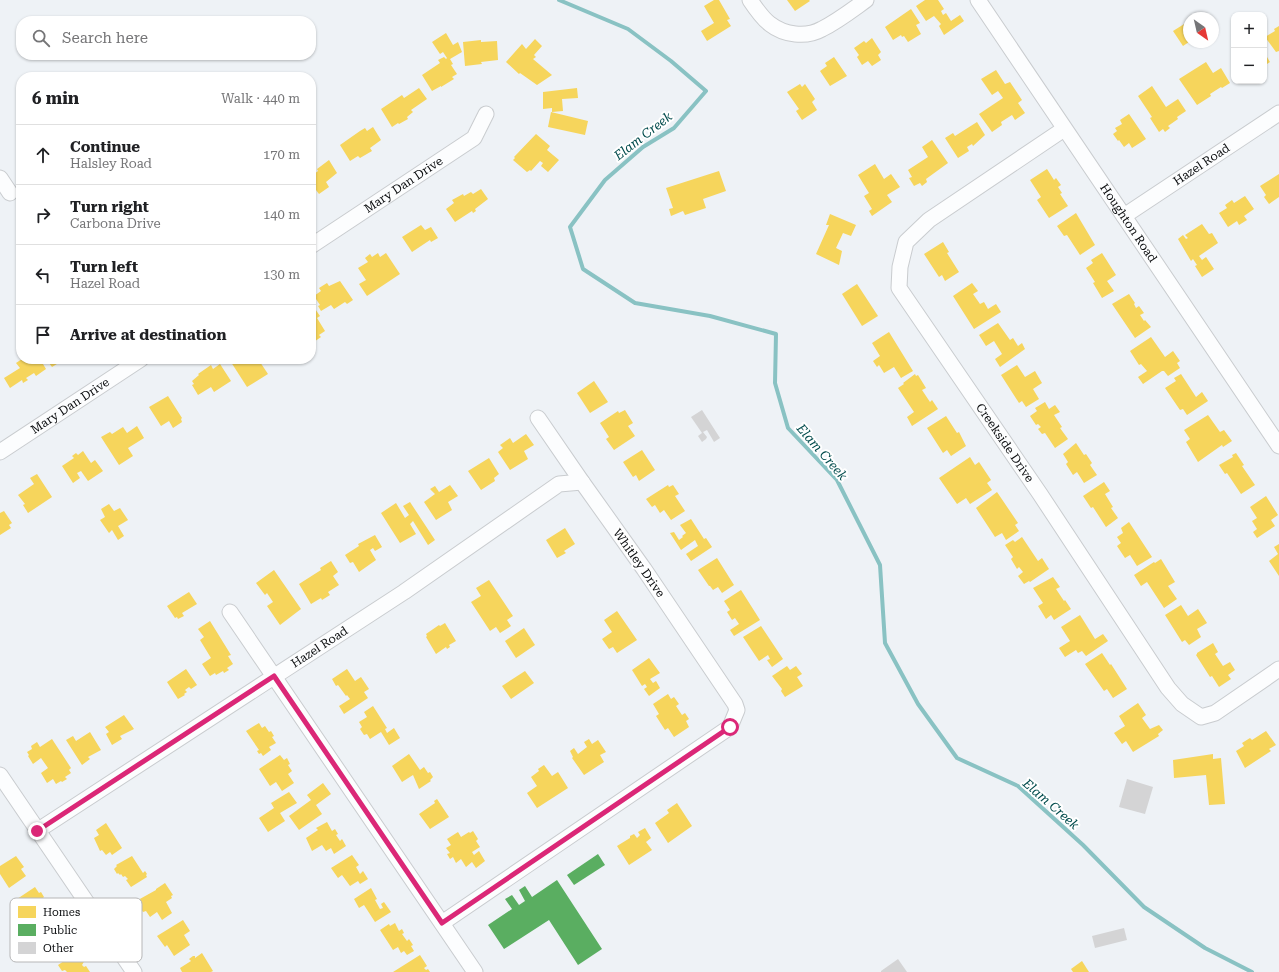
<!DOCTYPE html>
<html lang="en">
<head>
<meta charset="utf-8">
<style>
	:root { --surface:#fff; --page:#f6f6f6; --text:#202124; --muted:#757577; --line:#e0e0e0 }
	body { margin:0; font-family:"Roboto Serif",serif; background:var(--page); color:var(--text) }
	.controls { position:absolute; right:12px; top:12px; display:grid; overflow:hidden; border-radius:8px; box-shadow:0 1px 3px #0004 }
	.controls button { width:36px; height:36px; display:grid; place-items:center; padding:0; border:0; border-bottom:1px solid var(--line); background:var(--surface); color:var(--text); font:20px sans-serif }
	.compass { position:absolute; left:1183px; top:12px; width:36px; height:36px; border-radius:50%; background:var(--surface); box-shadow:0 1px 3px #0004; rotate:146deg }
	.stop { position:absolute; width:12px; height:12px; margin:-9px; border:3px solid #db2777; border-radius:50%; background:#fff }
	.stop.end { background:#db2777; border-color:#fff; box-shadow:0 1px 4px #0008 }
	.list { margin:0; padding:0; list-style:none }
	h2 { display:flex; justify-content:space-between; align-items:center; height:52px; margin:0; padding:0 16px; font-size:17px }
	h2 small { font-size:13px; font-weight:400; color:var(--muted) }
	.list li { display:grid; grid-template-columns:26px 1fr auto; gap:12px; align-items:center; box-sizing:border-box; height:60px; padding:0 16px; border-top:1px solid var(--line) }
	.list b { display:block; font-size:15px; white-space:nowrap }
	.list p { margin:0; font-size:13px; white-space:nowrap; color:var(--muted) }
	.list em { font-size:13px; font-style:normal; color:var(--muted) }
	.icon { flex:none; width:22px; height:22px; fill:none; stroke:currentColor; stroke-width:2; stroke-linecap:round; stroke-linejoin:round }
	.map { position:relative; flex:none; width:1279px; height:972px; overflow:hidden }
	.search { position:absolute; background:var(--surface); box-shadow:0 1px 3px #0004; left:16px; top:16px; width:300px; height:44px; display:flex; align-items:center; gap:10px; box-sizing:border-box; padding:0 14px; border-radius:16px; color:var(--muted); font-size:15px }
	.panel { position:absolute; background:var(--surface); box-shadow:0 1px 3px #0004; left:16px; top:72px; width:300px; height:292px; border-radius:16px }
	.map>svg:first-child { display:block }
</style>
</head>
<body>
<div class="map">
<svg width="1279" height="972" viewBox="0 0 1279 972">
	<rect width="100%" height="100%" fill="#eef2f6"/>
	<g fill="#f6d55c">
		<path d="M714,0H719L730,19L727,20L731,26L707,41L701,31L714,23L704,6Z"/>
		<path d="M787,0H809L810,1L795,11Z"/>
		<path d="M925,0H938L944,9L941,11L943,15L946,13L951,21L960,15L964,21L944,35L939,26L941,24L934,16L926,21L916,6Z"/>
		<path d="M911,9L920,23L916,25L921,34L908,42L904,36L902,37L901,35L893,40L885,27Z"/>
		<path d="M1189,21V42L1183,46L1173,31Z"/>
		<path d="M1279,26V51L1276,52L1265,37L1275,31L1274,29Z"/>
		<path d="M446,33L453,45L458,42L462,52L450,59L453,64L451,65L457,74L452,77L454,79L441,87V86L432,91L422,75L440,63L438,60L444,57L446,59L447,58L443,52L440,54L432,42Z"/>
		<path d="M872,38L881,52L878,55L881,60L872,66L868,61L862,65L857,57L859,55L854,48L864,41L866,43Z"/>
		<path d="M535,39L542,46L534,55L536,57L533,59L552,75L537,85L520,73L519,74L506,62L522,44L526,49Z"/>
		<path d="M481,40V42L497,41L498,60L481,62L482,64L465,66L463,42Z"/>
		<path d="M1264,52L1270,62L1264,66Z"/>
		<path d="M834,57L847,76L830,86L820,71L827,66L825,63Z"/>
		<path d="M1206,62L1213,73L1221,68L1230,83L1222,88L1221,87L1210,94L1211,96L1197,105L1179,79Z"/>
		<path d="M996,70L1005,84L1010,82L1022,100L1018,103L1025,113L1015,120L1012,115L1001,122L1002,125L992,132L979,114L1003,98L998,91L992,95L981,79Z"/>
		<path d="M800,84L802,87L805,84L815,99L812,102L817,110L802,120L796,111L799,109L787,92Z"/>
		<path d="M1152,86L1166,107L1178,99L1186,111L1177,117L1178,119L1168,126L1170,128L1165,132L1163,129L1159,132L1150,118L1152,117L1138,96Z"/>
		<path d="M419,88L427,99L411,110L413,112L407,117L408,119L399,124L398,123L392,127L381,109L402,95L404,98Z"/>
		<path d="M577,88L578,98L562,99L563,111L552,112V108L543,109V92Z"/>
		<path d="M551,112L588,121L585,135L548,127Z"/>
		<path d="M1129,114L1146,139L1132,148L1129,143L1124,147L1119,140L1118,141L1113,134L1117,131L1115,128L1122,124L1120,120Z"/>
		<path d="M977,122L985,135L973,146L972,144L967,147L969,151L958,158L945,138L953,133L955,136Z"/>
		<path d="M373,127L381,140L370,148L372,151L360,158L358,156L350,161L340,145L360,131L365,128L367,131Z"/>
		<path d="M536,134L550,146L547,150L559,160L548,172L541,166L543,163L540,161L531,171L530,170L527,172L513,160L515,158L514,157Z"/>
		<path d="M932,140L948,163L926,179L927,182L922,186L920,183L914,186L909,178L912,177L908,170L928,157L922,147Z"/>
		<path d="M329,160L337,173L326,182L329,187L319,194L316,190L311,194V173L313,172L314,174L318,171L317,169Z"/>
		<path d="M875,164L884,179L891,174L900,187L887,195L892,202L872,216L869,211L872,209L864,196L869,193L858,175Z"/>
		<path d="M1047,169L1054,180L1056,178L1061,185L1058,187L1062,193L1060,194L1068,206L1049,218L1037,200L1041,197L1030,180Z"/>
		<path d="M719,171L726,191L703,199L706,208L685,215L683,211L671,216L669,209L673,208L666,188Z"/>
		<path d="M1279,174V197L1269,204L1264,197L1266,195L1260,186Z"/>
		<path d="M481,189L488,199L475,209L476,211L473,213L472,211L455,222L446,209L454,203L452,200L463,194L464,196L471,192L473,194Z"/>
		<path d="M1245,196L1254,209L1244,216L1247,220L1239,225L1237,221L1228,227L1219,213L1227,208L1225,205L1232,200L1234,203Z"/>
		<path d="M1076,213L1095,245L1080,255L1067,235L1064,236L1057,226Z"/>
		<path d="M830,214L856,225L851,236L843,233L836,248L842,251L839,265L816,254L829,225H826Z"/>
		<path d="M1202,224L1209,234L1212,233L1218,243L1199,256L1202,260L1206,257L1214,269L1202,277L1195,266L1197,265L1193,259L1191,261L1178,239L1183,235L1186,239L1188,238L1185,235Z"/>
		<path d="M421,225L425,230L431,227L438,238L431,242L430,240L412,252L402,237Z"/>
		<path d="M943,242L949,252L947,253L959,272L945,281L942,275L939,277L924,254Z"/>
		<path d="M378,253L380,257L386,253L400,274L367,296L359,284L366,280L358,268L368,262L365,258L370,254L372,257Z"/>
		<path d="M1102,253L1116,275L1107,281L1114,291L1102,298L1093,283L1095,282L1086,268L1093,263L1091,260Z"/>
		<path d="M340,281L353,300L347,304L345,302L334,309L331,305L321,311L318,306L320,305L314,296L321,291L319,288L327,283L329,286Z"/>
		<path d="M972,283L978,291L973,294L980,304L984,302L988,309L996,304L1001,312L974,329L953,296Z"/>
		<path d="M857,284L878,316L862,326L842,294Z"/>
		<path d="M1129,294L1135,303L1134,304L1136,308L1139,306L1144,313L1140,315L1144,321L1145,320L1151,327L1135,338L1112,304Z"/>
		<path d="M311,303L320,316L317,318L325,331L319,335L321,337L311,344Z"/>
		<path d="M998,323L1010,340L1013,338L1018,346L1022,343L1025,349L1000,367L995,359L1002,354L994,341L986,346L979,335Z"/>
		<path d="M889,332L913,371L901,378L894,367L884,373L879,365L877,367L873,361L880,356L872,343Z"/>
		<path d="M1151,337L1165,357L1173,351L1180,361L1177,363L1180,368L1168,376L1164,371H1162L1143,384L1138,377L1147,371L1141,364L1139,365L1130,351Z"/>
		<path d="M22,359H40L46,369L36,376L34,373L26,378L28,380L23,383L22,380L10,388L4,378L20,368L16,363Z"/>
		<path d="M46,359H65L52,367Z"/>
		<path d="M229,359H258L268,374L247,387Z"/>
		<path d="M220,364L231,381L214,392L211,387L198,395L192,385L194,384L192,381L199,375L198,374L211,365L213,369Z"/>
		<path d="M1017,365L1025,377L1035,371L1042,383L1033,389L1039,399L1026,407L1022,401L1019,403L1001,375Z"/>
		<path d="M915,374L916,376L918,375L926,388L922,390L930,402L932,400L938,409L912,426L907,417L914,412L898,388L904,384L903,383Z"/>
		<path d="M1181,374L1196,397L1202,392L1208,401L1187,415L1183,409L1180,410L1165,388L1176,381L1174,378Z"/>
		<path d="M594,381L608,402L590,413L577,393Z"/>
		<path d="M168,396L182,418L181,419L182,422L173,428L169,421L161,426L149,407Z"/>
		<path d="M1045,402L1049,409L1055,405L1060,412L1054,415L1062,427L1060,428L1068,439L1055,448L1045,433L1042,434L1038,429L1041,427L1038,424L1036,425L1030,416L1037,411L1035,408Z"/>
		<path d="M625,410L633,423L628,426L635,436L614,450L606,439L609,437L600,423L618,411L619,413Z"/>
		<path d="M1208,415L1220,432L1224,430L1232,441L1223,447L1222,445L1198,462L1186,442L1190,439L1184,430Z"/>
		<path d="M946,416L957,433L959,432L966,446L951,456L947,450L943,453L927,428Z"/>
		<path d="M137,426L144,438L128,448L133,456L119,465L101,437L110,432L112,434L123,427L127,433Z"/>
		<path d="M526,434L534,445L524,451L528,459L510,470L498,452L503,448L500,445L510,438L513,443Z"/>
		<path d="M1076,443L1084,455L1086,454L1092,463L1090,465L1097,475L1084,483L1077,472L1073,475L1066,464L1068,462L1063,454Z"/>
		<path d="M642,450L655,470L639,481L636,475L633,477L623,462Z"/>
		<path d="M83,451L91,463L95,460L103,471L88,481L81,471L77,473L80,478L73,483L62,466L74,458L72,456L76,453L78,455Z"/>
		<path d="M1236,453L1244,465L1242,466L1255,485L1241,494L1227,473L1225,474L1219,465L1233,457L1232,455Z"/>
		<path d="M970,457L975,465L979,462L991,480L987,483L992,490L970,504L966,498L957,504L939,478Z"/>
		<path d="M489,458L499,474L494,478L495,481L481,490L468,471Z"/>
		<path d="M37,474L52,497L28,513L23,505L25,504L18,495L34,484L30,478Z"/>
		<path d="M1104,482L1110,491L1105,494L1113,507L1111,508L1118,518L1106,527L1093,507L1091,508L1083,496Z"/>
		<path d="M450,485L458,496L448,502L452,510L436,520L424,502L435,494L430,489L435,486L439,492Z"/>
		<path d="M668,485L669,487L673,485L679,494L675,496L685,511L671,520L664,510L660,513L655,505L652,507L646,499Z"/>
		<path d="M997,492L1018,523L1015,525L1019,531L1006,540L1002,533L995,537L976,508Z"/>
		<path d="M1266,496L1278,515L1271,520L1275,526L1257,538L1253,532L1257,529L1252,521L1257,518L1250,507Z"/>
		<path d="M410,502L435,540L428,545L413,521L410,524L416,534L400,543L381,513L396,503L405,518L409,515L403,506Z"/>
		<path d="M109,504L114,511L120,508L128,520L118,526L124,536L118,540L112,530L109,533L100,520L105,517L101,509Z"/>
		<path d="M4,511L12,523L9,525L11,528L0,535V513Z"/>
		<path d="M691,519L704,539L706,538L712,547L691,561L686,554L698,546L695,540L681,550L670,533L674,532L679,540L683,537L682,536L686,533L680,525Z"/>
		<path d="M1129,522L1152,557L1137,566L1130,555L1125,558L1117,546L1121,543L1117,537L1123,533L1121,528Z"/>
		<path d="M565,528L575,544L564,551L566,553L557,558L546,540Z"/>
		<path d="M375,535L382,547L375,551L373,548L370,550L376,560L359,572L353,562L350,563L345,555L359,546L358,544Z"/>
		<path d="M1022,537L1038,561L1042,558L1049,569L1030,582L1029,581L1024,584L1018,576L1023,572L1019,567L1017,569L1011,559L1013,557L1005,545L1013,540L1015,542Z"/>
		<path d="M1279,544V576L1269,561L1278,554L1274,547Z"/>
		<path d="M717,558L734,585L722,593L718,587L713,590L710,586H709L698,570Z"/>
		<path d="M1161,559L1175,582L1168,586L1177,599L1164,608L1147,582L1141,586L1134,575L1154,562L1155,563Z"/>
		<path d="M331,561L338,572L333,576L339,585L328,592L330,595L322,600L321,598L311,604L299,584L321,570L320,568Z"/>
		<path d="M274,570L301,609L280,625L267,606L273,602L267,593L265,595L256,583Z"/>
		<path d="M1053,577L1060,587L1056,589L1064,601L1065,600L1071,609L1054,620L1051,615L1046,619L1038,606L1043,603L1033,588Z"/>
		<path d="M489,580L513,616L507,620L511,626L500,633L496,627L490,631L471,602L481,596L476,588Z"/>
		<path d="M741,590L760,620L734,636L730,630L739,624L735,618L732,620L727,612L730,610L724,601Z"/>
		<path d="M189,592L197,604L182,613L184,616L178,619L177,617L175,618L167,606Z"/>
		<path d="M1181,605L1188,616L1198,609L1207,623L1197,629L1201,637L1189,645L1185,640L1182,642L1165,615Z"/>
		<path d="M617,611L637,640L617,653L613,647L609,649L602,639L612,632L604,620Z"/>
		<path d="M1080,615L1095,639L1103,634L1108,641L1086,656L1082,651L1078,653L1076,650L1065,657L1059,648L1070,641L1061,627Z"/>
		<path d="M210,621L231,655L228,656L233,664L227,668L229,670L224,673L223,671L216,675L215,673L210,676L202,664L211,658L200,640L204,637L198,629Z"/>
		<path d="M445,623L456,641L449,645L450,647L447,649L446,647L436,654L426,637L427,636L426,634L439,625L440,626Z"/>
		<path d="M761,626L783,659L772,667L767,660L770,659L768,655L759,661L743,637Z"/>
		<path d="M524,628L535,645L516,658L505,641Z"/>
		<path d="M1213,643L1218,652L1215,654L1223,666L1230,662L1235,670L1228,675L1231,679L1219,687L1212,676L1210,677L1196,655L1197,654V653Z"/>
		<path d="M1102,653L1110,665L1111,664L1127,689L1113,698L1107,689L1104,691L1085,664Z"/>
		<path d="M649,658L660,673L650,679L653,683L656,681L660,688L649,696L644,689L647,687L645,684L642,686L632,670Z"/>
		<path d="M787,666L790,670L796,666L802,674L797,677L803,686L785,697L781,691L782,689L772,676Z"/>
		<path d="M186,669L197,685L191,689L189,687L185,690L187,692L184,694L185,695L178,699L167,682Z"/>
		<path d="M347,669L355,681L361,677L369,689L364,692L368,698L344,714L339,706L350,699L347,695L346,696L338,685L336,686L332,679Z"/>
		<path d="M525,671L534,683L511,699L502,686Z"/>
		<path d="M668,694L671,699L674,697L679,704L676,706L682,715L685,713L689,719L686,721L689,727L674,737L668,728L665,730L656,716L659,714L653,704Z"/>
		<path d="M1138,703L1146,715L1142,718L1150,729L1159,725L1163,730L1158,734L1159,736L1133,752L1126,741L1122,744L1114,733L1125,726L1119,716Z"/>
		<path d="M373,706L387,728L385,729L387,733L394,728L400,738L389,745L381,732L370,739L367,734L364,735L360,729L362,727L359,722L367,717L364,712Z"/>
		<path d="M124,715L134,729L120,736L122,739L112,745L106,734L109,732L105,727Z"/>
		<path d="M259,723L262,728L265,726L269,732L271,731L274,736L272,737L276,743L269,747L271,750L263,756L261,753L259,754L257,751L259,750L246,731Z"/>
		<path d="M1266,731L1276,745L1269,749L1271,751L1245,768L1236,751L1244,746L1242,743L1250,738L1252,740Z"/>
		<path d="M90,732L101,750L88,757L90,759L82,765L66,740L73,736L76,741Z"/>
		<path d="M52,739L71,768L69,770L71,773L65,777L67,779L62,782L61,781L56,784L53,779L47,783L41,773L48,768L41,758L33,764L28,756L29,755L27,752L32,749L31,746L37,742L40,747Z"/>
		<path d="M589,739L592,744L598,740L606,752L600,755L604,762L584,775L572,758L573,757L570,751L574,748L578,754L587,747L584,742Z"/>
		<path d="M409,754L420,770L424,767L428,773L430,772L433,777L430,780L431,781L419,789L413,775L402,782L392,766Z"/>
		<path d="M1213,754V759L1221,758L1225,804L1209,805L1206,775L1174,778L1173,760Z"/>
		<path d="M280,755L284,760L287,758L290,764L288,765L292,771L288,774L294,783L282,791L276,782L270,786L259,769Z"/>
		<path d="M544,765L552,776L558,772L568,788L537,808L527,793L537,786L531,777L539,771L538,769Z"/>
		<path d="M323,783L331,794L316,805L322,814L299,830L289,816L311,800L307,795Z"/>
		<path d="M289,792L297,803L280,813L285,821L268,832L259,818L274,808L271,803Z"/>
		<path d="M437,799L449,817L430,829L419,814L435,803L434,801Z"/>
		<path d="M677,803L692,826L668,843L655,823L669,813L667,810Z"/>
		<path d="M327,822L332,831L335,829L338,834L336,835L340,841L342,839L346,846L334,854L331,848L326,851L322,845L312,851L306,838L318,830L316,828Z"/>
		<path d="M106,823L122,848L112,855L110,852L106,855L102,850L100,851L94,838L99,835L96,830Z"/>
		<path d="M645,828L651,838L646,842L652,850L629,865L617,846L630,838V836L634,834L637,838L640,835L638,832Z"/>
		<path d="M473,831L478,839L476,841L480,847L472,852L474,855L479,851L485,861L476,868L472,862L466,867L461,859L456,863L453,857L450,859L447,854L450,853L446,848L451,845L447,839L458,832L461,837L469,832L470,833Z"/>
		<path d="M352,855L359,865L356,867L360,874L363,871L368,879L360,884L358,881L350,886L342,875L338,878L331,868Z"/>
		<path d="M16,856L24,867L21,869L26,876L9,888L0,874V866Z"/>
		<path d="M132,856L143,873L145,871L147,874L146,875L147,877L131,887L126,880L128,879L125,876L123,877L121,874L120,875L118,873L117,874L114,869L117,866L116,865Z"/>
		<path d="M165,883L173,895L171,896L172,898L166,902L172,913L162,920L157,912L150,917L146,911L143,912L140,908L142,906L138,900L156,890V889Z"/>
		<path d="M35,887L39,893L41,892L44,897L41,900L50,910L33,920L26,906L24,908L17,899Z"/>
		<path d="M371,888L377,899L375,900L380,909L383,908L381,904L384,902L391,912L375,922L364,905L359,908L354,899Z"/>
		<path d="M183,920L190,931L184,935L190,945L174,956L167,945L165,947L157,936Z"/>
		<path d="M395,923L399,931L402,929L404,933L402,934L407,941L409,939L413,945L411,946L414,951L407,955L404,951L401,953L398,947L393,950L380,930L389,924L390,926Z"/>
		<path d="M79,951L85,960L82,965L84,967L86,966L90,972H67L65,970L62,971L58,965Z"/>
		<path d="M202,953L213,971L211,972H182L180,968L191,961L189,959L193,956H195V958Z"/>
		<path d="M420,955L427,966L424,968L426,970L428,969L430,972H393Z"/>
		<path d="M1082,961L1089,972H1073L1071,969Z"/>
	</g>
	<g fill="#5aae61">
		<path d="M598,854L605,865L574,885L567,875Z"/>
		<path d="M557,880L602,949L578,965L549,920L504,949L488,925L512,909L505,899L512,895L519,905L525,901L519,890L525,886L532,897Z"/>
	</g>
	<g fill="none" stroke-linecap="round" stroke-linejoin="round">
		<path stroke="#89c2c3" stroke-width="4" d="M559,0L628,29L671,61L706,91L674,128L643,147L605,180L570,227L583,269L635,303L710,316L776,334L775,383L788,428L837,480L880,565L885,643L918,704L957,758L1018,786L1083,845L1144,907L1205,948L1252,972"/>
	</g>
	<g fill="#d4d4d5">
		<path d="M702,410L720,438L714,442L707,430L703,432L707,437L706,439L702,442L698,436L702,433L691,417Z"/>
		<path d="M1127,779L1153,787L1145,814L1119,807Z"/>
		<path d="M1124,928L1127,940L1095,948L1092,936Z"/>
		<path d="M898,959L907,972H881V971Z"/>
	</g>
	<g fill="none" stroke-linecap="round" stroke-linejoin="round">
		<g stroke="#c9cccf" stroke-width="17">
			<g id="minor">
				<path d="M750,0C756,9 762,18 770,24C784,35 806,38 822,29C838,21 852,10 866,0"/>
				<path id="s1" d="M978,0L1279,446"/>
				<path id="s2" d="M1064,129L929,220L906,242L900,267L899,288L1040,494L1168,688L1182,704L1201,717L1215,713L1279,669"/>
				<path d="M0,178L10,193"/>
				<path id="s3" d="M1124,216L1279,113"/>
				<path id="s4" d="M311,246L474,138L486,114"/>
				<path id="s5" d="M0,452L141,359"/>
				<path d="M230,612L475,972"/>
				<path d="M0,775L134,972"/>
				<path id="s6" d="M37,831L404,592L559,484L582,482"/>
				<path d="M442,923L730,727L737,710L735,704L644,569L582,482L538,418"/>
			</g>
		</g>
		<use href="#minor" stroke="#fcfdfe" stroke-width="15"/>
	</g>
	<g fill="none" stroke-linecap="round" stroke-linejoin="round">
		<path stroke="#db2777" stroke-width="5" d="M37,831L274,676L442,923L730,727"/>
	</g>
	<g text-anchor="middle" dominant-baseline="central" stroke-width="4" stroke-linejoin="round" paint-order="stroke">
		<g font-size="12" fill="#0a0c0e" stroke="#fff">
			<text stroke="none"><textPath href="#s3" startOffset="93">Hazel Road</textPath></text>
			<text stroke="none"><textPath href="#s4" startOffset="111">Mary Dan Drive</textPath></text>
			<text stroke="none"><textPath href="#s1" startOffset="269">Houghton Road</textPath></text>
			<text stroke="none"><textPath href="#s5" startOffset="84">Mary Dan Drive</textPath></text>
			<text stroke="none"><textPath href="#s2" startOffset="429">Creekside Drive</textPath></text>
			<text transform="translate(639 563) rotate(55)">Whitley Drive</text>
			<text stroke="none"><textPath href="#s6" startOffset="337">Hazel Road</textPath></text>
		</g>
		<g font-size="13" font-style="italic" fill="#004b4c" stroke="#fff">
			<text transform="translate(643 136) rotate(-38)">Elam Creek</text>
			<text transform="translate(822 452) rotate(49)">Elam Creek</text>
			<text transform="translate(1051 804) rotate(41)">Elam Creek</text>
		</g>
	</g>
	<rect x="10" y="898" width="132" height="64" rx="6" fill="#fff" stroke="#b6b6b7" stroke-width="1"/>
	<rect x="18" y="906" width="18" height="12" fill="#f6d55c"/>
	<rect x="18" y="924" width="18" height="12" fill="#5aae61"/>
	<rect x="18" y="942" width="18" height="12" fill="#d4d4d5"/>
	<g font-size="11" fill="#0a0c0e">
		<text x="43" y="916">Homes</text>
		<text x="43" y="934">Public</text>
		<text x="43" y="952">Other</text>
	</g>
</svg>
<div class="controls">
<button>+</button>
<button>−</button>
</div>
<svg class="compass" viewBox="-18 -18 36 36"><path d="M0-13l5 13h-10z" fill="#e53935"/><path d="M0 13l5-13h-10z" fill="#757577"/></svg>
<div class="stop" style="left:730px;top:727px"></div>
<div class="stop end" style="left:37px;top:831px"></div>
<div class="search"><svg class="icon" aria-label="search" viewBox="0 0 24 24"><circle cx="10" cy="10" r="6"/><path d="M15 15l6 6"/></svg>Search here</div>
<section class="panel">
<h2>6 min<small>Walk · 440 m</small></h2>
<ul class="list">
<li><svg class="icon" aria-label="ahead" viewBox="0 0 24 24"><path d="M12 20V5M6 11l6-6 6 6"/></svg><div><b>Continue</b><p>Halsley Road</p></div><em>170 m</em></li>
<li><svg class="icon" aria-label="right" viewBox="0 0 24 24"><path d="M7 20v-9h11M14 6l5 5-5 5"/></svg><div><b>Turn right</b><p>Carbona Drive</p></div><em>140 m</em></li>
<li><svg class="icon" aria-label="left" viewBox="0 0 24 24"><path d="M17 20v-9H6M10 6l-5 5 5 5"/></svg><div><b>Turn left</b><p>Hazel Road</p></div><em>130 m</em></li>
<li><svg class="icon" aria-label="arrive" viewBox="0 0 24 24"><path d="M6 21V4h12l-3 4 3 4H6"/></svg><div><b>Arrive at destination</b></div></li>
</ul>
</section>
</div>
</body>
</html>
